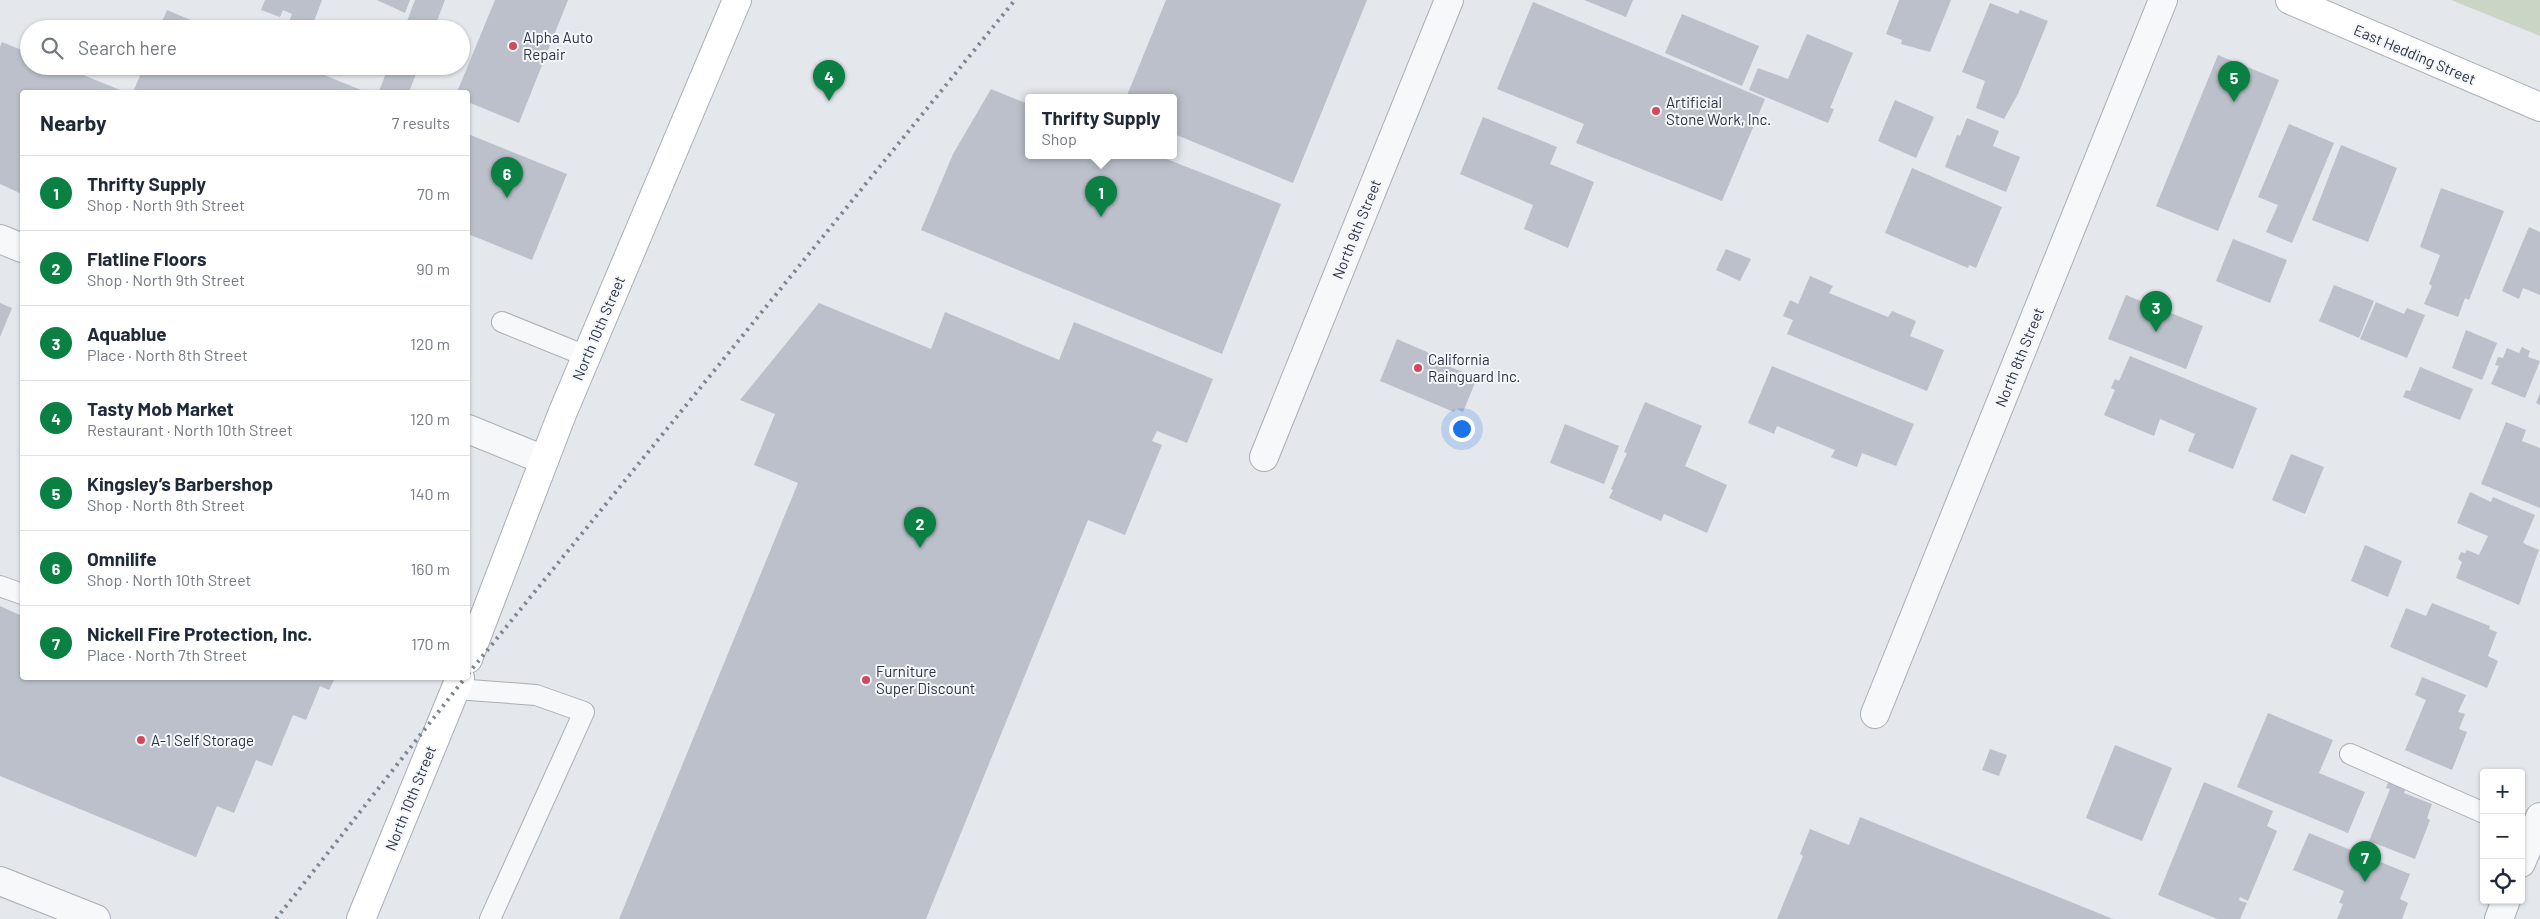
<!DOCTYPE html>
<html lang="en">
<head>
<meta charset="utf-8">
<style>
	:root { --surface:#fff; --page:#f6f6f7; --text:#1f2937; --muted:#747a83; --line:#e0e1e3; --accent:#0b8043 }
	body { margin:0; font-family:Barlow,sans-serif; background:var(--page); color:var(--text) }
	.controls { position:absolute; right:15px; bottom:15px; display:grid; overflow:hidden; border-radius:5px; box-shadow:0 1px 4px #0004 }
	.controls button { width:45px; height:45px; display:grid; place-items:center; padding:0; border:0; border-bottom:1px solid var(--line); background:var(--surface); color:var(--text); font:25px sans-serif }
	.you { position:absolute; left:1461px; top:428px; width:18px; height:18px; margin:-12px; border:4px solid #fff; border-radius:50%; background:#1a73e8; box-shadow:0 0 0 8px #1a73e833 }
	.badge { display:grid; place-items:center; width:32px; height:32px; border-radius:50%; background:var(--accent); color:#fff; font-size:16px; font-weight:700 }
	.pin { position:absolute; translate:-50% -41px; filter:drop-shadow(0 1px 2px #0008) }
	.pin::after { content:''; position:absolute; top:26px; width:18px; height:15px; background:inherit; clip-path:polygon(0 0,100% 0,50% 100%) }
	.popup { position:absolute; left:1025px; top:94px; width:152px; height:65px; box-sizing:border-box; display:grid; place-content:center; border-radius:5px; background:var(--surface); filter:drop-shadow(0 1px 4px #0005); font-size:16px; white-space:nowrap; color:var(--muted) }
	.popup b { font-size:19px; color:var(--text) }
	.popup::after { content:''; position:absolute; left:50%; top:100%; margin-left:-10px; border:10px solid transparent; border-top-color:var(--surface) }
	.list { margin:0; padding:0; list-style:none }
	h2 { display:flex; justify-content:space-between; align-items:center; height:65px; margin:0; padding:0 20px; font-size:21px }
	h2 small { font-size:16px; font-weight:400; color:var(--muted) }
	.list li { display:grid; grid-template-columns:32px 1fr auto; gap:15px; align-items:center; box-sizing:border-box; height:75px; padding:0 20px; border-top:1px solid var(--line) }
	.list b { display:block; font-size:19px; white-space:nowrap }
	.list p { margin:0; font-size:16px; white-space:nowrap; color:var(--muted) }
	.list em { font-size:16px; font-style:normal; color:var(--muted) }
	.icon { flex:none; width:28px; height:28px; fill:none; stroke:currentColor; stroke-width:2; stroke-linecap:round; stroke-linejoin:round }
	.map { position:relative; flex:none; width:2540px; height:919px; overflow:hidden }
	.search { position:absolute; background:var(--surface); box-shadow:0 1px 4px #0004; left:20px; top:20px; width:450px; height:55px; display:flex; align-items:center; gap:12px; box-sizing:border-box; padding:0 18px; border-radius:28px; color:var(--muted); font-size:19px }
	.panel { position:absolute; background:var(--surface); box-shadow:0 1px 4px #0004; left:20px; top:90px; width:450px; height:590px; border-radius:5px }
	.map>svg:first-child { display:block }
</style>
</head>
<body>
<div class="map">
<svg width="2540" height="919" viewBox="0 0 2540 919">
	<rect width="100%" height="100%" fill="#e4e7ec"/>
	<path fill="#c9d6c5" d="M2451,0H2540V36Z"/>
	<g fill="#bbc0ca">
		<path d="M265,0H322L311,29L287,27L292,14L283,10L280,17L261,10Z"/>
		<path d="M377,0H410L405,13Z"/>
		<path d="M415,0H445L434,29H404Z"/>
		<path d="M495,0H568L519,123L468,102V92H457Z"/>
		<path d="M1166,0H1367L1293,183L1174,134V98H1126Z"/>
		<path d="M1584,0H1633L1626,17Z"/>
		<path d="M1899,0H1951L1930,52L1901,44L1902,40L1886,34Z"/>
		<path d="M1533,2L1765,99L1722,201L1576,143L1584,124L1497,89Z"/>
		<path d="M1990,3L2018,14L2020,10L2048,21L2018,94L2004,119L1976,108L1985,81L1962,72Z"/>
		<path d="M167,10L212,29H159Z"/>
		<path d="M1682,14L1759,46L1742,86L1665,53Z"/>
		<path d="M1807,34L1853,53L1830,108L1834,109L1828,123L1749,90L1758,68L1788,79Z"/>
		<path d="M2,42L29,53V66H61L125,92H22V194L0,184V47Z"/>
		<path d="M2218,55L2279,80L2218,231L2156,206Z"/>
		<path d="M144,66H302L366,92H133Z"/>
		<path d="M316,66H345L341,76Z"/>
		<path d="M389,66H419L409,92L379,91Z"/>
		<path d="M991,89L1028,104V156H1159L1281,204L1222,354L921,230L953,154Z"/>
		<path d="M1895,100L1934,117L1916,158L1878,141Z"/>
		<path d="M1483,117L1557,147L1550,164L1594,182L1568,248L1524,229L1533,205L1460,174Z"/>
		<path d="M1967,118L1999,131L1993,146L2020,157L2006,192L1945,167L1957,135L1960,136Z"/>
		<path d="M2289,124L2334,143L2292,243L2266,232L2278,205L2258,197Z"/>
		<path d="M468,134L567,174L532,260L468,234Z"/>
		<path d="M2341,145L2397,168L2368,242L2312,220Z"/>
		<path d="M1912,168L2002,207L1976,268L1969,265L1968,268L1885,233Z"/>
		<path d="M2441,188L2504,211L2469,300L2465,298L2458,317L2424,304L2432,286L2429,284L2440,255L2420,247Z"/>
		<path d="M2529,227L2540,232V295L2523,288L2519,299L2502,291Z"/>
		<path d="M2233,239L2287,260L2270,303L2216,281Z"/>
		<path d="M1726,249L1751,259L1740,281L1716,270Z"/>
		<path d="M1810,276L1833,286L1829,293L1888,317L1892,311L1916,321L1910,336L1944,350L1927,391L1787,334L1793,320L1783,316L1790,300L1798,304Z"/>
		<path d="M2334,285L2374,301L2359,338L2319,321Z"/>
		<path d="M2126,295L2203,326L2186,369L2108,339Z"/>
		<path d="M2376,302L2404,314L2407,308L2425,315L2407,358L2360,339Z"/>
		<path d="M0,303L12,308L0,337Z"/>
		<path d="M819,303L931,349L945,312L1059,360L1074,322L1213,379L1187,443L1157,431L1152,441L1162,445L1125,535L1088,520L926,919H619L798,483L754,465L775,414L740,400Z"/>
		<path d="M2466,330L2497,343L2482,380L2452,368Z"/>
		<path d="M1397,339L1429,353L1427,357L1477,378L1463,412L1456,409L1454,412L1380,381Z"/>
		<path d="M2522,347L2530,351L2528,357L2540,361L2525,398L2491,384L2499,366L2495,365L2498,357L2503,358L2507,348L2519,353Z"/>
		<path d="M2130,356L2257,408L2233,469L2188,451L2195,434L2160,419L2154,436L2104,415L2115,390L2111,388L2115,379L2119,381Z"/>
		<path d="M1772,366L1914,424L1896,466L1862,453L1857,467L1831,457L1835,450L1777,426L1774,434L1748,423Z"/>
		<path d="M2420,367L2473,389L2460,420L2403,397L2406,390L2410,391Z"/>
		<path d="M2540,393V405L2536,403Z"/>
		<path d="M1645,402L1702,426L1685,466L1727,485L1707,533L1664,514L1661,521L1609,498L1613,490L1611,489L1627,453L1624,452Z"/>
		<path d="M2506,422L2526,430L2522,441L2540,448V508L2481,484Z"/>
		<path d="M1565,424L1619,446L1604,484L1550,463Z"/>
		<path d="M2291,454L2324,467L2305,514L2272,500Z"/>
		<path d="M2470,492L2491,502L2493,497L2535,515L2523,543L2539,550L2519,605L2456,578L2462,562L2458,559L2461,552L2465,553L2467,550L2479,555L2488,536L2457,523Z"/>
		<path d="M2365,545L2402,561L2388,597L2351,581Z"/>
		<path d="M2432,603L2490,626L2489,629L2497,632L2488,656L2498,661L2487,688L2390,647L2406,608L2426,616Z"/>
		<path d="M0,606L22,616V678H335L329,690L320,686L306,720L293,715L272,766L256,760L234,813L217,806L196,857L0,776Z"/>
		<path d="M2422,677L2466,695L2458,712L2465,714L2459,729L2467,732L2452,770L2405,750L2426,700L2415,695Z"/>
		<path d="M2268,713L2333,740L2319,773L2365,792L2348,833L2237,787Z"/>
		<path d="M2115,745L2172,768L2142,841L2086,818Z"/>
		<path d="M1990,749L2007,755L1999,776L1982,770Z"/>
		<path d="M2389,780L2406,787L2404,793L2432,804L2427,818L2430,820L2415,859L2369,841L2390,789L2386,788Z"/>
		<path d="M2204,782L2273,811L2267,826L2277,831L2248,901L2240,897L2239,900L2247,903L2240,919H2217L2158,895Z"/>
		<path d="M1860,817L2113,919H1777L1803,856L1800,854L1810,829L1849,845Z"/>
		<path d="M2309,833L2410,874L2400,899L2408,903L2402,919H2337L2343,904L2339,903L2344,891L2293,870Z"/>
	</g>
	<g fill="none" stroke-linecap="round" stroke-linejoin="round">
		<g stroke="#a9aeb7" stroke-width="22">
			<g id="service">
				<path d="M502,322L586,356"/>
				<path d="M0,586L22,594"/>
				<path d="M456,689L536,695L584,712L490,919"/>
				<path d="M2350,754L2484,813"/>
			</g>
		</g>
		<g stroke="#a9aeb7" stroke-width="30">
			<g id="minor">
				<path d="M0,239L22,248"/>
				<path d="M468,429L544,460"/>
				<path d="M1264,457L1449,0"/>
				<path d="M1875,714L2163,0"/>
			</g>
		</g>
		<g stroke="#a9aeb7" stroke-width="30">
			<g id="tertiary">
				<path d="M2521,863L2540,817"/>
				<path d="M0,881L96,919"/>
				<path d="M2499,919L2506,900"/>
			</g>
		</g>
		<g stroke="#a9aeb7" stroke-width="30">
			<g id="secondary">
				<path d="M2290,0L2540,107"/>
				<path d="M468,659L562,414L737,0"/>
				<path d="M361,919L460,678"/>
			</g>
		</g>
		<use href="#service" stroke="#f7f8fa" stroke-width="20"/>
		<use href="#minor" stroke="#f7f8fa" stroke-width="28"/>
		<use href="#tertiary" stroke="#f7f8fa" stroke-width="28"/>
		<use href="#secondary" stroke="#fff" stroke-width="28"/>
		<g stroke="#7d8696" stroke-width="4" stroke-dasharray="2.5 5" stroke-linecap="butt">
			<path d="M468,674L1015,0"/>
			<path d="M276,919L465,678"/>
		</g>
	</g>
	<g fill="#d1495b" stroke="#f4f6f9" stroke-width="2">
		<circle cx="513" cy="46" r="5"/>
		<circle cx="1656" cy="111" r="5"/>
		<circle cx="1418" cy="368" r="5"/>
		<circle cx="866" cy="680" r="5"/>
		<circle cx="141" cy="740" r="5"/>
	</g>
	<g text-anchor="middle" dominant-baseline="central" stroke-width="4" stroke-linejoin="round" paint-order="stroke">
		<g font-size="15" fill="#2b3445" stroke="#f4f6f9" text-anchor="start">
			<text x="523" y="37">Alpha Auto<tspan x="523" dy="17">Repair</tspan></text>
			<text x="1666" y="102">Artificial<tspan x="1666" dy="17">Stone Work, Inc.</tspan></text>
			<text x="1428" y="359">California<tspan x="1428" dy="17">Rainguard Inc.</tspan></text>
			<text x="876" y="671">Furniture<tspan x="876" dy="17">Super Discount</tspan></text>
			<text x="151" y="740">A-1 Self Storage</text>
		</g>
		<g font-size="15" fill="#2b3445" stroke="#f4f6f9">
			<text transform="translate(2415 54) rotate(23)">East Hedding Street</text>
			<text transform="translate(1356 229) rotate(-68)">North 9th Street</text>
			<text transform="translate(598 328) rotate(-67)">North 10th Street</text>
			<text transform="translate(2019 357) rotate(-68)">North 8th Street</text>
			<text transform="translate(410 798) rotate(-68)">North 10th Street</text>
		</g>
	</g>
</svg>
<div class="controls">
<button>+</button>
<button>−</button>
<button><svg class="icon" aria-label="locate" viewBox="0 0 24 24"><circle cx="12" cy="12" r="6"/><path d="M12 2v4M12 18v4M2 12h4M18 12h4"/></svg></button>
</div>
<div class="you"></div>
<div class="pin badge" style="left:1101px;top:217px">1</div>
<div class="popup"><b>Thrifty Supply</b>Shop</div>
<div class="pin badge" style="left:920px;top:548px">2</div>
<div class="pin badge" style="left:2156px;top:332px">3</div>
<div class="pin badge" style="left:829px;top:101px">4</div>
<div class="pin badge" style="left:2234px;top:102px">5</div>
<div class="pin badge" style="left:507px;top:198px">6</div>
<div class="pin badge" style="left:2365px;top:882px">7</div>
<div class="search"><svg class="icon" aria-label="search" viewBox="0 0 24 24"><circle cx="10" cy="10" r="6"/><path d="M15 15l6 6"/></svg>Search here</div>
<section class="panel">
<h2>Nearby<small>7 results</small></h2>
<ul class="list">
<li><span class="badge">1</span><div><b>Thrifty Supply</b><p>Shop · North 9th Street</p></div><em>70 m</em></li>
<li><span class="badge">2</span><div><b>Flatline Floors</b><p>Shop · North 9th Street</p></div><em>90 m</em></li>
<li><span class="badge">3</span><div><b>Aquablue</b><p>Place · North 8th Street</p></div><em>120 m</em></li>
<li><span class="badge">4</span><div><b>Tasty Mob Market</b><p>Restaurant · North 10th Street</p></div><em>120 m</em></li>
<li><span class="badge">5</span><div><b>Kingsley’s Barbershop</b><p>Shop · North 8th Street</p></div><em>140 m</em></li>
<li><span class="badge">6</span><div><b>Omnilife</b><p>Shop · North 10th Street</p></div><em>160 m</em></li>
<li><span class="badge">7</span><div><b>Nickell Fire Protection, Inc.</b><p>Place · North 7th Street</p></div><em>170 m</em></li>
</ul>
</section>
</div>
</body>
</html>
